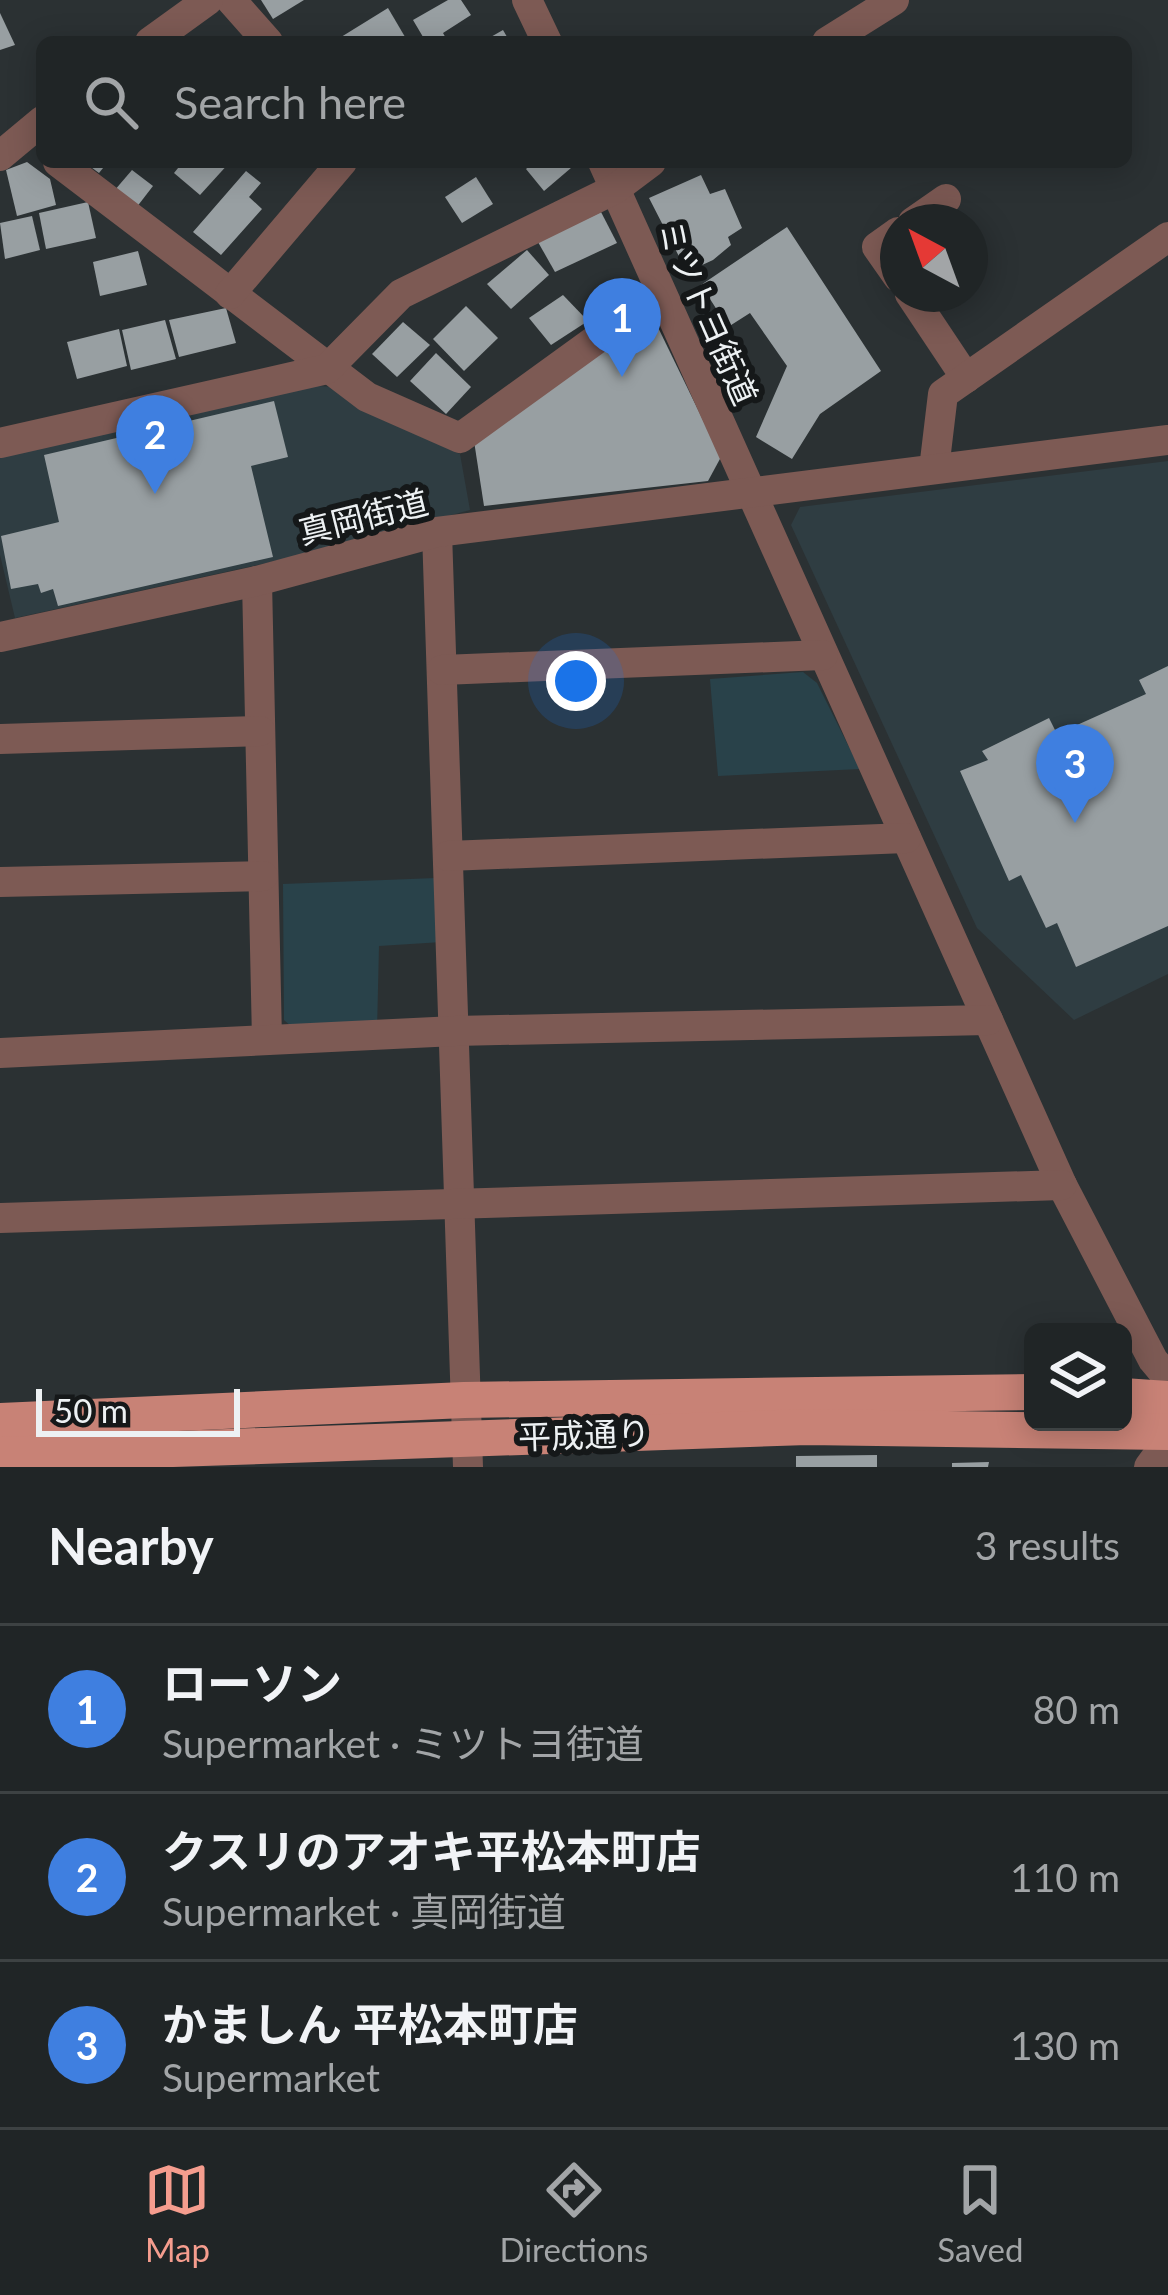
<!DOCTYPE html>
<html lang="en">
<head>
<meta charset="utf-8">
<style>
	:root { --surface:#202526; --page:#282d2e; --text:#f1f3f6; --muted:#a2a5a7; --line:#3d4243; --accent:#f59d8e }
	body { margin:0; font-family:Lato,"Noto Sans JP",sans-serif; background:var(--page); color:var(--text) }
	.controls { position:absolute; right:36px; bottom:36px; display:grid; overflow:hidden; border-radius:18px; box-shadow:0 6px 30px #0003 }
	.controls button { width:108px; height:108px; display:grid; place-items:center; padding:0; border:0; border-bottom:3px solid var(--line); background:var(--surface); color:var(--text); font:60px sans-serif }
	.compass { position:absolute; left:880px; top:204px; width:108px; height:108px; border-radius:50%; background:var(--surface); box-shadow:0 6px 30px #0003; rotate:319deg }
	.scale { position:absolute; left:36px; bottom:30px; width:204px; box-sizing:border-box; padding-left:12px; border:6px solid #edf1f3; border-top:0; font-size:33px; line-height:42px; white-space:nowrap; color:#edf1f3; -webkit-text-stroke:9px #151819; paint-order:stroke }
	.you { position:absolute; left:576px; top:681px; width:42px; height:42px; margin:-30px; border:9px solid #fff; border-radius:50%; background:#1a73e8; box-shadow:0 0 0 18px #1a73e833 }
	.badge { display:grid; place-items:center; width:78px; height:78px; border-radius:50%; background:var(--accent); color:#fff; font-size:39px; font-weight:700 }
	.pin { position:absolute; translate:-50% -99px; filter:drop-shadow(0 3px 6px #0008) }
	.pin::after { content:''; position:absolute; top:63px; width:42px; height:36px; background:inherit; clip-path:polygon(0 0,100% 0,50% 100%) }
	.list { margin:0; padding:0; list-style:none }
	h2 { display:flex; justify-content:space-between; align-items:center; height:156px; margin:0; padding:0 48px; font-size:51px }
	h2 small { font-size:39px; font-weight:400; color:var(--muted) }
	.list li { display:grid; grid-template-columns:78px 1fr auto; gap:36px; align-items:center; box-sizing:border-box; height:168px; padding:0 48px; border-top:3px solid var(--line) }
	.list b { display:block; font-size:45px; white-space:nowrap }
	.list p { margin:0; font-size:39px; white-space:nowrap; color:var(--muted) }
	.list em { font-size:39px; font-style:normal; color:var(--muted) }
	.icon { flex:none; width:66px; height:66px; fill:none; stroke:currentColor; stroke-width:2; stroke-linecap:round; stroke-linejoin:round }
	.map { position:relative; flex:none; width:1168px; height:1467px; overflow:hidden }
	.search { position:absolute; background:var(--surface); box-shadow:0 6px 30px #0003; left:36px; right:36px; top:36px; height:132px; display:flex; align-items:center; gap:30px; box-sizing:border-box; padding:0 42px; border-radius:18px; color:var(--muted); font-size:45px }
	.sheet { height:660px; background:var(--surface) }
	nav { display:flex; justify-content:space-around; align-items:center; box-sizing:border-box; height:168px; border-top:3px solid var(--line); background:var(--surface); font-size:33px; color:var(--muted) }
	nav a { display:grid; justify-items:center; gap:6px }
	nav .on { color:var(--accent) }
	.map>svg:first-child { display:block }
</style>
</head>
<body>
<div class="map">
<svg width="1168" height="1467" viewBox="0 0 1168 1467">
	<rect width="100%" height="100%" fill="#2b3133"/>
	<g fill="#2f3d42">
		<path d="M317,386L336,387L361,409L460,454L470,510L303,555L15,618L0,555V456Z"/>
		<path d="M1168,461V974L1074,1020L977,928L791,525L800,507Z"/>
	</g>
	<g fill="#29424a">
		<path d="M803,672L817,683L860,769L718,776L710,679Z"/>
		<path d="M436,878L442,942L379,946L377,1031L300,1034L284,1020L283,884Z"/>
	</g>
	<g fill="#989fa2">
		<path d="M261,0H304L273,19Z"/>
		<path d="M448,0H461L471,15L443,33L448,42H426L413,20Z"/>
		<path d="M388,8L408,42H333Z"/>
		<path d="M0,13L15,45L0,50Z"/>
		<path d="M503,30L510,42H482Z"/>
		<path d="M27,162L50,179L56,205L17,216L6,170Z"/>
		<path d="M84,162H108L99,173Z"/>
		<path d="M183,162H230L200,195L174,173Z"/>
		<path d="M534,162H578L544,191L526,169Z"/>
		<path d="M132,170L153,186L136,208L114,191Z"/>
		<path d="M246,171L261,183L249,197L262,209L221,255L193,232Z"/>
		<path d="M701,175L710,194L725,189L742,228L728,237L731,245L713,260L687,272L649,198Z"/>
		<path d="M476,177L493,204L462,223L445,197Z"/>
		<path d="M88,202L96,238L46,249L39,213Z"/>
		<path d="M601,212L617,243L555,272L538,242Z"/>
		<path d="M32,216L40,250L5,259L0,223Z"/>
		<path d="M787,227L881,371L820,414L792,459L756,437L787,366L750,313L728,327L701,285Z"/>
		<path d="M527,250L549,275L511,309L487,284Z"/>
		<path d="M138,251L147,285L100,296L93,262Z"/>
		<path d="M563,295L588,321L551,345L529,318Z"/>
		<path d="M466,306L498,338L464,371L433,339Z"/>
		<path d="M226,308L236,343L179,357L169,320Z"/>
		<path d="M651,313L721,457L708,481L484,506L474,441Z"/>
		<path d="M165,320L176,359L131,370L122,330Z"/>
		<path d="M403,322L430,345L397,377L372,354Z"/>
		<path d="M119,329L127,366L77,379L67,342Z"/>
		<path d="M436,353L471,387L446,414L410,381Z"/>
		<path d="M274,401L288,457L251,466L273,557L58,606L53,589L41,593L38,584L11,589L1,536L59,522L44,455Z"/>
		<path d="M1168,666V926L1076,967L1057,923L1046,928L1021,875L1009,881L960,771L988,760L982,751L1049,718L1057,734L1146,694L1139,680Z"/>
		<path d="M877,1455V1467H796V1456Z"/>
		<path d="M989,1462L988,1467H952V1463Z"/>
	</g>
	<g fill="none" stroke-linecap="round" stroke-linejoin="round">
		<g stroke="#7d5a54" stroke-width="30">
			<path d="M231,0L268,42"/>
			<path d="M527,0L547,42"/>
			<path d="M150,42L208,0"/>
			<path d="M827,42L894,0"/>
			<path d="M0,156L42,121"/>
			<path d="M58,162L367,397L460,438L659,294"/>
			<path d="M603,162L1062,1185L1153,1360L1168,1378"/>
			<path d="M913,222L946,199"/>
			<path d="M898,232L877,247L898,277"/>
			<path d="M230,294L342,162"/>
			<path d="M910,294L966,378"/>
			<path d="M0,443L327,369L401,294L615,189L651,162"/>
			<path d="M934,469L943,394L1168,237"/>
			<path d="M437,532L468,1467"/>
			<path d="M257,581L267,1040"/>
			<path d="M0,637L257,581L437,532L1168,440"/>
			<path d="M442,670L823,655"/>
			<path d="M0,739L260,731"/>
			<path d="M448,856L906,838"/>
			<path d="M0,882L263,876"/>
			<path d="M0,1053L455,1031L988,1020"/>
			<path d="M0,1218L1062,1185"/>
			<path d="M1149,1467L1168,1441"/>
		</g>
		<g stroke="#c88276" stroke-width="36">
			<path d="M1123,1396L1168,1399"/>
			<path d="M0,1421L464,1400L1033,1392"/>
			<path d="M0,1455L807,1427L1168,1432"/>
		</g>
	</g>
	<g text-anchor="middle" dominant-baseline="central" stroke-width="12" stroke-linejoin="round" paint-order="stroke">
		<g font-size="33" fill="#edf1f3" stroke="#151819">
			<text transform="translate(708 312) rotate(66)">ミツトヨ街道</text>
			<text transform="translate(363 516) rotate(-14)">真岡街道</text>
			<text transform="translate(584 1434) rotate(-2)">平成通り</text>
		</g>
	</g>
</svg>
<div class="controls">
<button><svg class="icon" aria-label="layers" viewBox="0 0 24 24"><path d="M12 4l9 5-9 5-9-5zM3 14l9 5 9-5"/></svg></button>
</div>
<svg class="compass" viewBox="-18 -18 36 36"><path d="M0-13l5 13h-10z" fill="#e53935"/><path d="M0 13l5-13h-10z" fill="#a2a5a7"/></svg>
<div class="scale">50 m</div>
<div class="you"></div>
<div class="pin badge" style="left:622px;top:377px;background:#3f7fe0">1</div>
<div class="pin badge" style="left:155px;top:494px;background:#3f7fe0">2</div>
<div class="pin badge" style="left:1075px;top:823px;background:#3f7fe0">3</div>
<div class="search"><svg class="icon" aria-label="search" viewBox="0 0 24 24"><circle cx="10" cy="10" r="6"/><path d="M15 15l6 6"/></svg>Search here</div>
</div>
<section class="sheet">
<h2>Nearby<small>3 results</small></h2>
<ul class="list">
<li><span class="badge" style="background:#3f7fe0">1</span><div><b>ローソン</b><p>Supermarket · ミツトヨ街道</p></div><em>80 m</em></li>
<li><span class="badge" style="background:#3f7fe0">2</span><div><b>クスリのアオキ平松本町店</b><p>Supermarket · 真岡街道</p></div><em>110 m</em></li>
<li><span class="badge" style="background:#3f7fe0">3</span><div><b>かましん 平松本町店</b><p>Supermarket</p></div><em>130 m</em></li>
</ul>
</section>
<nav>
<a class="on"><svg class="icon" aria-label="map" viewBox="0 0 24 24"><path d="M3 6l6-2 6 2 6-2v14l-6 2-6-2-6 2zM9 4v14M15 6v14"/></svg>Map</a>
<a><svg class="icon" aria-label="directions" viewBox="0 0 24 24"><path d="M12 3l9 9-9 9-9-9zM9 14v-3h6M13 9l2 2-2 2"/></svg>Directions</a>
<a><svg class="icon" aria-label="saved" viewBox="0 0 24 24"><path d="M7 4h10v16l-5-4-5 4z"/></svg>Saved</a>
</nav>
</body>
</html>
